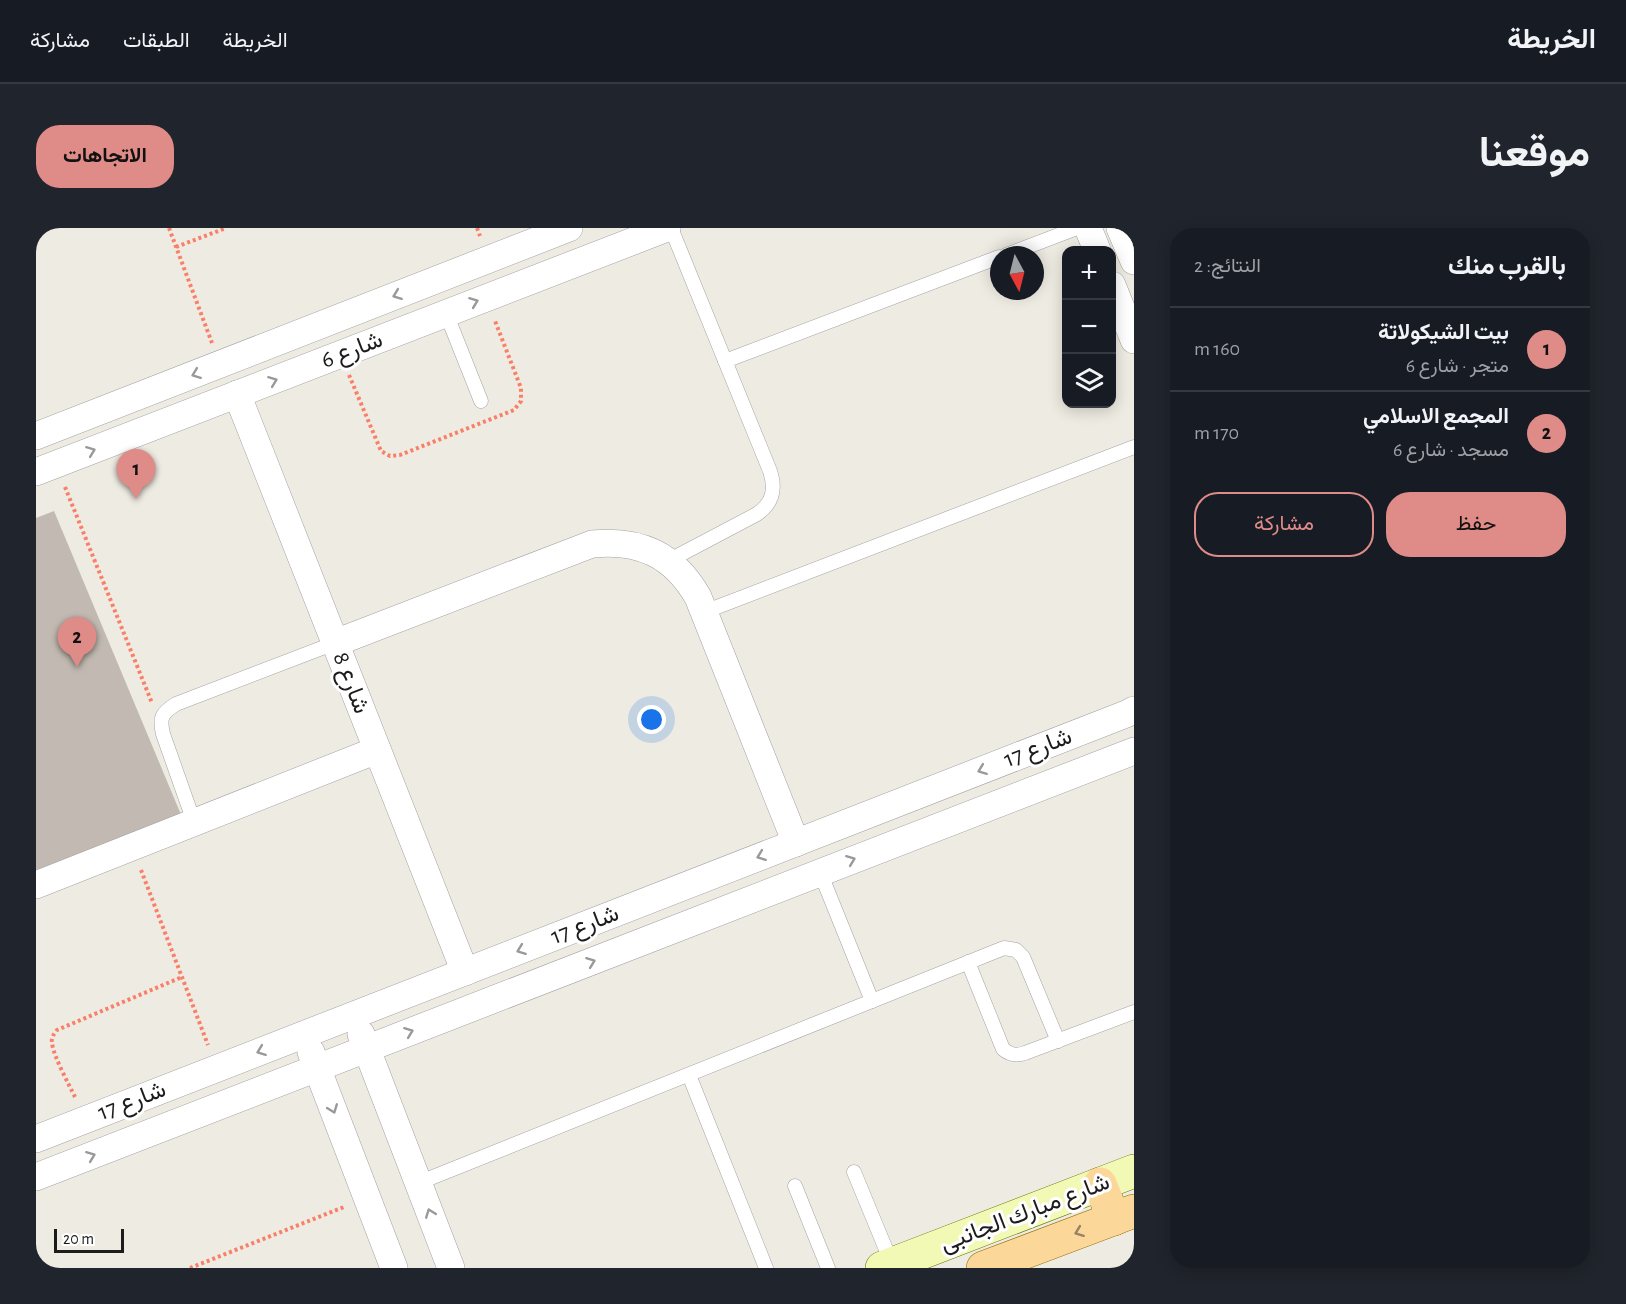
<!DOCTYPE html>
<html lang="ar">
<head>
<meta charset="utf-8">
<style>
	:root { --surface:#171b24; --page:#20242c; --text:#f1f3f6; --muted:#9ea1a6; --line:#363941; --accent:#df8b88 }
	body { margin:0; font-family:"Alegreya Sans",Vazirmatn,sans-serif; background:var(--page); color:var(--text); direction:rtl }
	.controls { position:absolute; right:18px; top:18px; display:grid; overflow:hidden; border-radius:12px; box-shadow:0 3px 15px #0003 }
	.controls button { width:54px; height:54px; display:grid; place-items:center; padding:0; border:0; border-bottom:2px solid var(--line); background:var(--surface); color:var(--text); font:30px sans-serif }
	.compass { position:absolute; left:954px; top:18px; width:54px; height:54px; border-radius:50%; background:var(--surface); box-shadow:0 3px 15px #0003; rotate:173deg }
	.scale { position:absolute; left:18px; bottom:15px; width:70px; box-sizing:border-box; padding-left:6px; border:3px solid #1c1c1c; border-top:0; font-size:16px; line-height:21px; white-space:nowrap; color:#1c1c1c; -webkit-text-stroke:4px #fff; paint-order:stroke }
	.you { position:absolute; left:616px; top:492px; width:21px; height:21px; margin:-15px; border:4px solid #fff; border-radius:50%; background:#1a73e8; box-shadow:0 0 0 9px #1a73e833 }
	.badge { display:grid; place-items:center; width:39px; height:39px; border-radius:50%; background:var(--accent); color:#111; font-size:20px; font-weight:700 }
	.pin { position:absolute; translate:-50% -50px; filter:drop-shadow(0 2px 3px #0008) }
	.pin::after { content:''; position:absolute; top:32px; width:21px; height:18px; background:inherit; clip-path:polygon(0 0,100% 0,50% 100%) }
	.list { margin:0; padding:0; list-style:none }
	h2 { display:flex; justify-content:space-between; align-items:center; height:78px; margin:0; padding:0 24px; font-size:26px }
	h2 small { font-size:20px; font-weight:400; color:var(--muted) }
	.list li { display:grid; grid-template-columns:39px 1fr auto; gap:18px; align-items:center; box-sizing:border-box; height:84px; padding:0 24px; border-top:2px solid var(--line) }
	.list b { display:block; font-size:22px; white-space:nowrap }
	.list p { margin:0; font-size:20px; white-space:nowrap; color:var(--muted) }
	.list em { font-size:20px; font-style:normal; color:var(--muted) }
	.actions { display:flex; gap:12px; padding:18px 24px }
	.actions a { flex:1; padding:14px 0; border:2px solid var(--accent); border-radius:24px; text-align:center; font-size:21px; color:var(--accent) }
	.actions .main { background:var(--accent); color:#111 }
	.icon { flex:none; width:33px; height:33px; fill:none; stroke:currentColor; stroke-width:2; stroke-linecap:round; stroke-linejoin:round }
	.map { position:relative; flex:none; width:1098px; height:1040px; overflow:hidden; direction:ltr; border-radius:24px }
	header { display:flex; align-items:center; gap:36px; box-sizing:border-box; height:84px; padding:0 30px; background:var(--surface); border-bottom:2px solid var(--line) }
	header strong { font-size:28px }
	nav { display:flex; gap:33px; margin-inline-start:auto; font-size:21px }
	.intro { display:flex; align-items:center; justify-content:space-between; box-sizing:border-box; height:144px; padding:0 36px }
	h1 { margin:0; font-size:42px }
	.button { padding:15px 27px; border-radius:24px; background:var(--accent); color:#111; font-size:21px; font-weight:700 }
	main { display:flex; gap:36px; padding:0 36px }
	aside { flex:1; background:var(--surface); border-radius:24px; box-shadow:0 3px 15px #0003 }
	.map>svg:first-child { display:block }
</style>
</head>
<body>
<header>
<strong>الخريطة</strong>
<nav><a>الخريطة</a><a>الطبقات</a><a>مشاركة</a></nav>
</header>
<div class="intro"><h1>موقعنا</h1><a class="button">الاتجاهات</a></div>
<main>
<aside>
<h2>بالقرب منك<small>النتائج: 2</small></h2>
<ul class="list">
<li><span class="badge">1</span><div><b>بيت الشيكولاتة</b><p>متجر · شارع 6</p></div><em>160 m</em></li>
<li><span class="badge">2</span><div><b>المجمع الاسلامي</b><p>مسجد · شارع 6</p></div><em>170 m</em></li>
</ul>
<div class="actions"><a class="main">حفظ</a><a>مشاركة</a></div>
</aside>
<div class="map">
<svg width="1098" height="1040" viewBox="0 0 1098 1040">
	<rect width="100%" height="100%" fill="#eeebe2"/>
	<path fill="#c2bab2" d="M18,283L146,589L0,644V290Z"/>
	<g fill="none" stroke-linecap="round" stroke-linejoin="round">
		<g stroke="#a3a3a3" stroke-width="15">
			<g id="lane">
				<path d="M970,27L1041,0"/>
				<path d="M410,85L445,173"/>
				<path d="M689,133L963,29"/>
				<path d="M632,333L721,286C737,275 740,261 734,243L635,0"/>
				<path d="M668,384L1098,219"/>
				<path d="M158,594L127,506C123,489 126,485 140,476L299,415"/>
				<path d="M784,644L836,773"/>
				<path d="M932,734L967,821C974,827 980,828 989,825L1098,784"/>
				<path d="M653,847L730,1040"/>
				<path d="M818,944L856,1036"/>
				<path d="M382,955L968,720L980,722L987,729L1022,813"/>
				<path d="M759,958L792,1040"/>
			</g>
		</g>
		<g stroke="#a3a3a3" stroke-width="28">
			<g id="street">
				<path d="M1052,0L1061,22"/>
				<path d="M1084,0L1098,33"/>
				<path d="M1076,57L1098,112"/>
				<path d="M201,166L429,744"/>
				<path d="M0,208L533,0"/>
				<path d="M0,244L631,0"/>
				<path d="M299,415L556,316C604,311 638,327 662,369L760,615"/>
				<path d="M0,657L341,522"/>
				<path d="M325,806L415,1040"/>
				<path d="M275,824L358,1040"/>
				<path d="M0,911L1090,486L1098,482"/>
				<path d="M0,949L1098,523"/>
			</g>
		</g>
		<g stroke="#607205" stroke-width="34">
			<path id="secondary" d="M846,1040L1098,943"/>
		</g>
		<g stroke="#946c01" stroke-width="34">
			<g id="primary">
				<path d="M1064,956L1078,991"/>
				<path d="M947,1040L1098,983"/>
			</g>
		</g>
		<g stroke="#f97f68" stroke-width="4" stroke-dasharray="3 3" stroke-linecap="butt">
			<path d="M133,0L176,115"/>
			<path d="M441,0L444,8"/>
			<path d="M140,19L190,0"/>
			<path d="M313,147L345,223L354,228L364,227L478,182L485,173V160L459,93"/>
			<path d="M29,259L116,475"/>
			<path d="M105,642L172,817"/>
			<path d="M39,869C33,857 17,827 16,815C15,809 18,806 21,802L146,749"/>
			<path d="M154,1040L308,979"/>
		</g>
		<use href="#lane" stroke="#fff" stroke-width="14"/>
		<use href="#street" stroke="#fff" stroke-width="27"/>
		<use href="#secondary" stroke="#f2f9b5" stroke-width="33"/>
		<use href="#primary" stroke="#fbd79a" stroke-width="33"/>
	</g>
	<defs><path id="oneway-chevron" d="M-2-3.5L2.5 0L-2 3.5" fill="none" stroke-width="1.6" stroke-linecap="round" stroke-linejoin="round" transform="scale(1.5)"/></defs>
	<g stroke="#999">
		<use href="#oneway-chevron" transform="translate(361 67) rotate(159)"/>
		<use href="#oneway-chevron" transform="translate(438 74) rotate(-21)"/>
		<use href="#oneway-chevron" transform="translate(160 146) rotate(159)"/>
		<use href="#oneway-chevron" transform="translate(237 153) rotate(-21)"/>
		<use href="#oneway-chevron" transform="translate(55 223) rotate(-21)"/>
		<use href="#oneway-chevron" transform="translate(946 542) rotate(159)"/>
		<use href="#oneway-chevron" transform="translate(725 628) rotate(159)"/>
		<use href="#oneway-chevron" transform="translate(815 632) rotate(-21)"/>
		<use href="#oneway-chevron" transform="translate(485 722) rotate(159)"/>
		<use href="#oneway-chevron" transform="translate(555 734) rotate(-21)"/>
		<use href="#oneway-chevron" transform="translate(373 804) rotate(-21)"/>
		<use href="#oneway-chevron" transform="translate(225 823) rotate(159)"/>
		<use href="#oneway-chevron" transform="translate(297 881) rotate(69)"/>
		<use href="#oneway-chevron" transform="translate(55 928) rotate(-21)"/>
		<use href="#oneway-chevron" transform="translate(394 985) rotate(-111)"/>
	</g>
	<use stroke="#978361" href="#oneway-chevron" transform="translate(1043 1004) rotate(159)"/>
	<g text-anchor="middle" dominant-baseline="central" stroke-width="6" stroke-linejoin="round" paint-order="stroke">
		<g font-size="24" fill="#1c1c1c" stroke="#fff">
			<text transform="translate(316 122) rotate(-21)">شارع 6</text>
			<text transform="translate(315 455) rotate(69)">شارع 8</text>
			<text transform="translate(1002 520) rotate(-21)">شارع 17</text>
			<text transform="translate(549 697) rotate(-21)">شارع 17</text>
			<text transform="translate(96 873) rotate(-21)">شارع 17</text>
			<text transform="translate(989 985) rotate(-21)">شارع مبارك الجانبى</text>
		</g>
	</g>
</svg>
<div class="controls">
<button>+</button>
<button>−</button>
<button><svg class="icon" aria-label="layers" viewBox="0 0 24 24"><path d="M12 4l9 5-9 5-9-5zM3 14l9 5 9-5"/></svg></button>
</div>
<svg class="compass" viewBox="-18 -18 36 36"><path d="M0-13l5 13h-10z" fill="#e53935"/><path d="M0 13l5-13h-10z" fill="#9ea1a6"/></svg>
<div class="scale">20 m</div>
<div class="you"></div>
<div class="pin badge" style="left:100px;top:271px">1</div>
<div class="pin badge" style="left:41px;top:439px">2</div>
</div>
</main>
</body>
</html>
